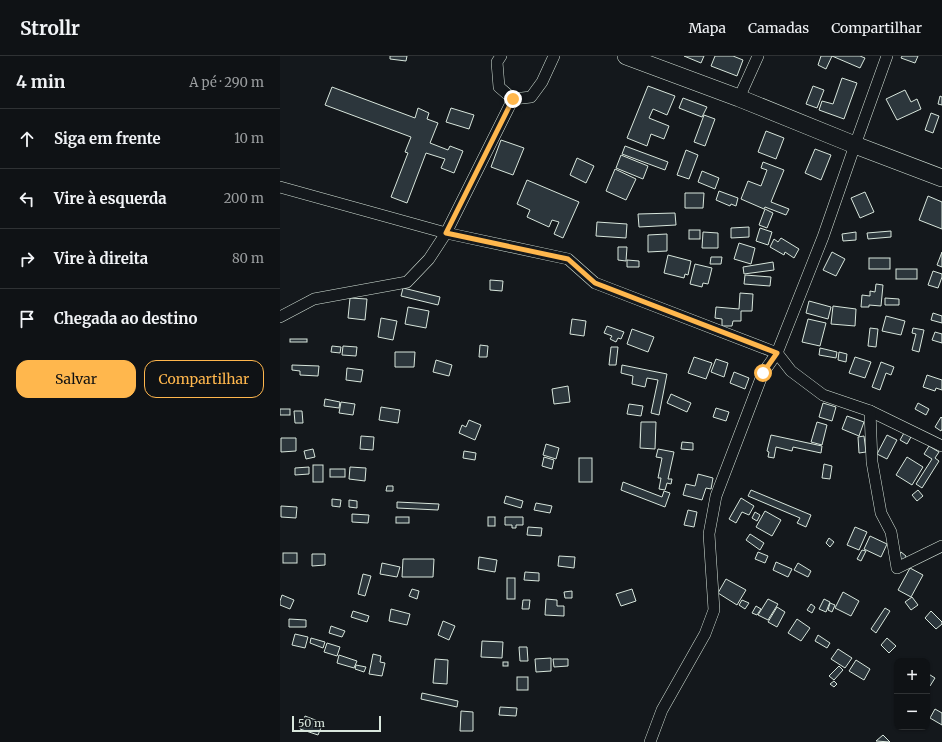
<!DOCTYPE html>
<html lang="pt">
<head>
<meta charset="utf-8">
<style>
	:root { --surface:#0f1215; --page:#181b1e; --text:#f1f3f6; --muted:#9b9ea0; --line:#2f3234; --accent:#ffb74d }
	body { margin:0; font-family:Merriweather,serif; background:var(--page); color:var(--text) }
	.controls { position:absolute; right:12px; bottom:12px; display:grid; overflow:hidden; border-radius:8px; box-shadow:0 1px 3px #0004 }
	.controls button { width:36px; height:36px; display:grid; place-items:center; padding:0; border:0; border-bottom:1px solid var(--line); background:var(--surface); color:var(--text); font:20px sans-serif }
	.scale { position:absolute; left:12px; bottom:10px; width:89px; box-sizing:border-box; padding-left:4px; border:2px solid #d8e6dc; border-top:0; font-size:11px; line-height:14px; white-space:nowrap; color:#d8e6dc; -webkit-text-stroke:3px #14181c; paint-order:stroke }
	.stop { position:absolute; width:12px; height:12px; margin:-9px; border:3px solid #ffb74d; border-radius:50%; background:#fff }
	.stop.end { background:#ffb74d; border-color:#fff; box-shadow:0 1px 4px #0008 }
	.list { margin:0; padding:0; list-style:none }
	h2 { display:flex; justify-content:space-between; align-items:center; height:52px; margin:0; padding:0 16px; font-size:17px }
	h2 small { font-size:13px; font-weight:400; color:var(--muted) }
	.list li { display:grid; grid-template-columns:26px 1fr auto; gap:12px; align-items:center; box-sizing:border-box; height:60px; padding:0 16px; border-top:1px solid var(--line) }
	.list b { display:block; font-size:15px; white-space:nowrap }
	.list em { font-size:13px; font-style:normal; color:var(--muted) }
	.actions { display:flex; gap:8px; padding:12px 16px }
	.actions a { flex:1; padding:9px 0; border:1px solid var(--accent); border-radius:12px; text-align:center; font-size:14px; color:var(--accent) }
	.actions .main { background:var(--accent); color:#111 }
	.icon { flex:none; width:22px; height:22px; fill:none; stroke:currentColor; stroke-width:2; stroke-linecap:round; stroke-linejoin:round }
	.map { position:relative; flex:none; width:662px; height:686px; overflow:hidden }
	header { display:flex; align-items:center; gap:24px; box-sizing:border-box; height:56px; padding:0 20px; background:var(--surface); border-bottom:1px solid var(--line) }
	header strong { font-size:19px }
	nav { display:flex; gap:22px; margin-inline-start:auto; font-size:14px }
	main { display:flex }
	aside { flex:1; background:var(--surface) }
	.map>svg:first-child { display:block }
</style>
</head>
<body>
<header>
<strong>Strollr</strong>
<nav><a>Mapa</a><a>Camadas</a><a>Compartilhar</a></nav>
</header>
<main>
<aside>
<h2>4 min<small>A pé · 290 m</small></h2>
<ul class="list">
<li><svg class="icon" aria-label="ahead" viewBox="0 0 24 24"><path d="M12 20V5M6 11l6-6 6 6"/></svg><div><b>Siga em frente</b></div><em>10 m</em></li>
<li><svg class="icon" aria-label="left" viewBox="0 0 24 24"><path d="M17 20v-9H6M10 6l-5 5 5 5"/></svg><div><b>Vire à esquerda</b></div><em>200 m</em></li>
<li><svg class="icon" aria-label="right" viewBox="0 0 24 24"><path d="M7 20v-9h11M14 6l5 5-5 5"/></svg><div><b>Vire à direita</b></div><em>80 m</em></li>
<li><svg class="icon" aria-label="arrive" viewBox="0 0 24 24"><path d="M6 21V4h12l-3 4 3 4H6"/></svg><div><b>Chegada ao destino</b></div></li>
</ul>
<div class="actions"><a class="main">Salvar</a><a>Compartilhar</a></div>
</aside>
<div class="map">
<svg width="662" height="686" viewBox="0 0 662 686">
	<rect width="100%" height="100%" fill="#14181c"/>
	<g fill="#2c363c" stroke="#d8e6dc">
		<path d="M110,0H127L126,5L110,3Z"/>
		<path d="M404,0H424L421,7Z"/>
		<path d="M435,0H453L463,4L457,20L431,10Z"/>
		<path d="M541,0H580L585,2L580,12L552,0L546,13L538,9Z"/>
		<path d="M622,0H638L635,7L621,2Z"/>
		<path d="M562,22L577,27L564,63L539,54L542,45L553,48Z"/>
		<path d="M368,30L395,40L387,59L373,53L369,62L389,70L384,83L371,78L367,90L347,82Z"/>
		<path d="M533,30L544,34L537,52L526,48Z"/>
		<path d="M52,31L135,62L138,52L149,57L147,63L158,67L150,87L168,94L170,90L183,95L174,117L161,112L165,103L146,97L127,147L111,141L128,97L125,96L131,81L45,49Z"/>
		<path d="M625,34L631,46L637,43L641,53L617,64L606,43Z"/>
		<path d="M660,40L662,41V49L658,48Z"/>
		<path d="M403,42L427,51L422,61L399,52Z"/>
		<path d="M171,52L194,59L189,73L166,66Z"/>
		<path d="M651,57L659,60L653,77L645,74Z"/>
		<path d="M424,59L435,63L425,90L414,86Z"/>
		<path d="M486,75L504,82L496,103L478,96Z"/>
		<path d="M221,84L244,92L233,119L211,111Z"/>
		<path d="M345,90L388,106L385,114L342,98Z"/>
		<path d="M535,93L551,99L541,124L525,117Z"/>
		<path d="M406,94L418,99L409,123L397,119Z"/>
		<path d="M341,99L368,110L363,123L336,112Z"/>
		<path d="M297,102L314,110L306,127L290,119Z"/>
		<path d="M483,106L504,114L491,146L509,153L506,159L485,151L484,153L461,143L468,125L481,130L487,114L481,112Z"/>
		<path d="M335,113L356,123L346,144L326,135Z"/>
		<path d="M422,115L439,122L435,133L418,126Z"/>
		<path d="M247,124L299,146L283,182L274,178L279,166L272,164L269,171L247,161L250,154L237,148Z"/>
		<path d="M439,135L458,142L456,150L451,148L450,150L436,144Z"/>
		<path d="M585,136L594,156L580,162L571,142Z"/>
		<path d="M405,137H424L423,152H405Z"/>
		<path d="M648,140L662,146V173L639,164Z"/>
		<path d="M485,153L493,157L487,172L479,169Z"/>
		<path d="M395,157L396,169L359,171L358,158Z"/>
		<path d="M317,166L347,168L346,182L316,180Z"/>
		<path d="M469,171V181L451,182V172Z"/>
		<path d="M480,172L492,176L488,189L476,185Z"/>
		<rect x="409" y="174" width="11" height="9"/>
		<path d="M611,175V181L588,183L587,177Z"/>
		<path d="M423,176L438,177V192H422Z"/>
		<path d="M576,176V184L563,185L562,178Z"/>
		<path d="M387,178V195L368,196V179Z"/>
		<path d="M501,182L519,193L514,202L505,196L504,199L490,191L494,183L498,186Z"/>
		<path d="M459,187L475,192L471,208L454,203Z"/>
		<path d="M338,191H347L346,205L338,204Z"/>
		<path d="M552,196L565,203L556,220L543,214Z"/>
		<path d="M662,196V211L657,209Z"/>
		<path d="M388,199L411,205L408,219L405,218L404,222L384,217Z"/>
		<path d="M431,201H442L441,208H430Z"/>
		<rect x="589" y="202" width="21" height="11"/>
		<path d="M347,204L359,205V211H347Z"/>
		<path d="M493,206L494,214L464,218L463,211Z"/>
		<path d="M415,208L432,212L428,228L423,227L422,231L410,228Z"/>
		<rect x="616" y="213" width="21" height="10"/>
		<path d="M653,215L662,218V221L658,232L648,229Z"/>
		<path d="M465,219L491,221L490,230L464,228Z"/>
		<path d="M210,224L223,225L222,235L210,234Z"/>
		<path d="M596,228L603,229L601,250L589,249V251H581L582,239L590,240V235L595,236Z"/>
		<path d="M123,232L160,241L158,249L121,240Z"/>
		<path d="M460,237L473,238L472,255H461V265H453L452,270H442V263L435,262L436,251L459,253Z"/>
		<path d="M70,242L87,243L85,264L68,262Z"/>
		<path d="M605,242L619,243V249H605Z"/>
		<path d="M529,245L551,251L548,263L526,257Z"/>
		<path d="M553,250L576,253L575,270L551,268Z"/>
		<path d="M128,251L149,255L146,272L125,268Z"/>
		<path d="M653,257L662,260V267L651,264Z"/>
		<path d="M606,260L625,265L621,279L602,275Z"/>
		<path d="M101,262L117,265L113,284L98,281Z"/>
		<path d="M292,263L306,265L304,280L290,278Z"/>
		<path d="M528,263L546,267L540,290L522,286Z"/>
		<path d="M327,270L344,276L341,283L338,282L336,286L330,283L332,280L324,277Z"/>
		<path d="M590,272L598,273L596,291L588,290Z"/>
		<path d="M633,272L644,274L639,296L632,294L636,278L632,277Z"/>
		<path d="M352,273L374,281L368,296L347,288Z"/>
		<path d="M655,276L662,278V287L652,284Z"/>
		<rect x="10" y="283" width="17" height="3"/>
		<path d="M200,289L208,290L207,301H199Z"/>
		<path d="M52,290L61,291L60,297L51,296Z"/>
		<path d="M63,290L77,291L76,300L62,299Z"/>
		<path d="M331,291H338L336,309H329Z"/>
		<path d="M540,292L557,296L556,302L539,299Z"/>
		<path d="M115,296H135L134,311H115Z"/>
		<path d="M559,296L567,298L566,306L558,304Z"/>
		<path d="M414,301L432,307L426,323L408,317Z"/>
		<path d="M575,301L591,306L585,322L569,317Z"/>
		<path d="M436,303L448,307L444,321L431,316Z"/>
		<path d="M156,304L172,309L169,320L153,316Z"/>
		<path d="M601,306L614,311L611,319L606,317L600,334L592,331Z"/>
		<path d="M12,309L39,310L38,320L20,319V315L12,314Z"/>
		<path d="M342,309L387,318L379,359L371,357L378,324L367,322L365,331L352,328L353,320L341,317Z"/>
		<path d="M67,312L83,314L81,326L66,324Z"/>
		<path d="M454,316L469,322L465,333L450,327Z"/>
		<path d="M647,319L662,324V334L656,332L655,335L643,331Z"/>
		<path d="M288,330L290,346L274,348L272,333Z"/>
		<path d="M391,338L411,347L407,356L387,347Z"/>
		<path d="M45,343L60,346L59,352L44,350Z"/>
		<path d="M61,346L75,348L73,359L59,357Z"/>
		<path d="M543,347L556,351L552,365L539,361Z"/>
		<path d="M638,347L649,353L646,359L635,353Z"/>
		<path d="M349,348L363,350L361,360L347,358Z"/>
		<path d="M101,351L120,354L118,367L99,364Z"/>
		<path d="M436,352L449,356L446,365L433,361Z"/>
		<rect x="0" y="353" width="10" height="6"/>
		<path d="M14,355H22L23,367H15Z"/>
		<path d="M567,360L584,366L579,380L562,373Z"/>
		<path d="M661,361L662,362V373L661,375L655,371Z"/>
		<path d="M189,364L201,369L195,384L179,377L182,369L186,371Z"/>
		<path d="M361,366H376L375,393L360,392Z"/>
		<path d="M537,366L547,369L542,389L531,386Z"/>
		<path d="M624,377L631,381L627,388L620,384Z"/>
		<path d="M491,379L542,390L541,397L513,391L512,395L496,391L494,402L488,401L489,396L487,395Z"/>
		<path d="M607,379L617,384L607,403L597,398Z"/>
		<path d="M81,380L94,381L93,394L80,393Z"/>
		<path d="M584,380L586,396L579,397L578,381Z"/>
		<path d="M1,382H16V395L1,396Z"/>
		<path d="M402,386L413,387V394L401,393Z"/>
		<path d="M266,388L279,392L276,403L263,399Z"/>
		<path d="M649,390L659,396L655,402L659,405L642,432L636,428L652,403L644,398Z"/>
		<path d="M33,393L35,401L26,403L24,395Z"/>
		<path d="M378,393L394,396L388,423H392L391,428L387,427L385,434L379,433L381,422H378L382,402L376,401Z"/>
		<path d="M184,395L196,397L195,404L183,402Z"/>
		<path d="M264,401L274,404L272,413L262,410Z"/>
		<path d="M627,401L643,411L632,429L616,419Z"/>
		<rect x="299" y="402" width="13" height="24"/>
		<path d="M544,408L552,410L550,423L542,422Z"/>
		<rect x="33" y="409" width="10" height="17"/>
		<path d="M29,411V418L15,419V412Z"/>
		<path d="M70,411L86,412L85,425L69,423Z"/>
		<rect x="50" y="413" width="15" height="8"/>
		<path d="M418,418L433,422L431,433L426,432L422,444L403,439L406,428L415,430Z"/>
		<path d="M343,426L382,441L384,435L390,437L385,451L341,434Z"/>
		<path d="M107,430H113V435H106Z"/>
		<path d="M471,434L531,459L526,471L517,467L520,462L468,440Z"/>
		<path d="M638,434L643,440L637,445L632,439Z"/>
		<path d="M226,440L243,445L241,452L224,447Z"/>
		<path d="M461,442L474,450L469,459L462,456L456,467L449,463Z"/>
		<path d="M52,443L61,444L60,451L52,450Z"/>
		<path d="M69,444L77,445V452L69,451Z"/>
		<path d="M117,446L159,448L158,454L117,452Z"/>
		<path d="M256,447L272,450L270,457L254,454Z"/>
		<path d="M1,450L17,451L16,462L1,461Z"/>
		<path d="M408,454L417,456L414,471L404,469Z"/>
		<path d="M485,455L501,464L492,480L476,471Z"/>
		<path d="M475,456L480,459L477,465L472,462Z"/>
		<path d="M72,458L89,459L88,467L72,466Z"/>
		<rect x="116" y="461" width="13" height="6"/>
		<rect x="208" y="461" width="7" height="9"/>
		<path d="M225,461H243V469H236V472H232V469H225Z"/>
		<path d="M248,471L262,472L261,480L247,479Z"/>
		<path d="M575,471L587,476L579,494L567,489Z"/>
		<path d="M470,478L484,487L480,494L466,484Z"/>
		<path d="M590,480L607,488L601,501L584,493Z"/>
		<path d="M549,482L554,486L550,491L546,487Z"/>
		<path d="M582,494L586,495L581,505L577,503Z"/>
		<path d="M478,496L488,500L485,507L475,503Z"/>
		<path d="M621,496L626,500L624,505L618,501Z"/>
		<rect x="3" y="497" width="14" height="10"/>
		<path d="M32,498H45V509L32,510Z"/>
		<path d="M279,500L295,501L294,512L278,510Z"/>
		<path d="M199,501L217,504L215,516L198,513Z"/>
		<path d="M123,503H154L153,521H122Z"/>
		<path d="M496,506L512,513L508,521L493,514Z"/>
		<path d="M102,507L120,511L117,521L100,518Z"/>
		<path d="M518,507L531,515L528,521L514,514Z"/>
		<path d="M630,512L643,519L631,541L618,534Z"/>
		<path d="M245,516L259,517V525L244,524Z"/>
		<path d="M83,518L91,520L85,540L78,538Z"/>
		<rect x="227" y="522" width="8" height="21"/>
		<path d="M446,523L466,534L457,549L438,537Z"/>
		<path d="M132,533L139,535L137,543L129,540Z"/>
		<path d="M352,533L356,545L341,550L336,538Z"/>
		<path d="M292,535V542H285L284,536Z"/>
		<path d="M563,536L579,545L571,560L555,552Z"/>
		<path d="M2,539L14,544L10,553L0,549V545Z"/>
		<path d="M632,541L638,549L631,554L625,546Z"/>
		<path d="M266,543L277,544V550H284V560L265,559Z"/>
		<path d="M488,543L498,548L488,564L478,559Z"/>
		<path d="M544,543L550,546L546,556L539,553Z"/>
		<path d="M243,544H250L249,553H242Z"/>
		<path d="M462,544L469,547L465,553L459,549Z"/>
		<path d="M550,547L555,549L552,556L548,554Z"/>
		<path d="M531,548L535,551L532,557L527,554Z"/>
		<path d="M476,550L481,553L477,559L472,557Z"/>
		<path d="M497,551L505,556L497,571L488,566Z"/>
		<path d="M605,552L610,555L596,577L591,573Z"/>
		<path d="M111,553L130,558L127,569L109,565Z"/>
		<path d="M73,555L89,560L87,566L71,561Z"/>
		<path d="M651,555L662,566V568L656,573L645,562Z"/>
		<path d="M9,563L26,564V571H9Z"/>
		<path d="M517,563L530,572L521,585L508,577Z"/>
		<path d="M163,565L175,570L169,584L158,579Z"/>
		<path d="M51,570L65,575L62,581L49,577Z"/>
		<path d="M15,578L28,581L25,592L12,589Z"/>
		<path d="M538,579L550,587L547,592L535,585Z"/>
		<path d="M31,582L45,586L43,592L30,587Z"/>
		<path d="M607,582L616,590L609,597L601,589Z"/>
		<path d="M202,585L223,586L222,602L201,601Z"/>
		<path d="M47,587L60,591L57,600L44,596Z"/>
		<path d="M239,591H247L248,605H240Z"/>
		<path d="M558,593L572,602L565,612L551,603Z"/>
		<path d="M93,598L101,600L100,606L105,607L102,620L89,618Z"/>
		<path d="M59,599L77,605L74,612L57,607Z"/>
		<path d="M271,602V615L256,616L255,603Z"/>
		<path d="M155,603L168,604L167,628L153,627Z"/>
		<path d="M273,603H288V610L274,611Z"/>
		<path d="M576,604L590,613L584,624L569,615Z"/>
		<rect x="223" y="606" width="5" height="4"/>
		<path d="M76,609L86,611L84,616L75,613Z"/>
		<path d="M559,610L563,614L554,624L549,620Z"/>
		<path d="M647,617L655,622L650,630L647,628Z"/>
		<rect x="237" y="621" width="11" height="13"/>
		<path d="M554,625L557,628L554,631L550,628Z"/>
		<path d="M142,637L178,645L177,651L141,643Z"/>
		<path d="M220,651L237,652L236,660L219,659Z"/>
		<path d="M655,653L662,657V669L650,662Z"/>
		<path d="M181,655L193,656V675H180Z"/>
		<path d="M25,660L43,667L38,679L20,673Z"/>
		<path d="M603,679L610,686L596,685Z"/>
	</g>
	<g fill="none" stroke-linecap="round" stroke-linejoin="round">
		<g stroke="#d8e6dc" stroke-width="12">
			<g id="minor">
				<path d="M221,0L217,6L219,31L233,43L251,41L262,26L274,0"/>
				<path d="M459,42L478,0"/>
				<path d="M0,131L166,177L288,203L315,227L497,297L511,315L543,339L590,355L662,390"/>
				<path d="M0,261L34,243L127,226L149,203L166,177L233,43"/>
				<path d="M590,355L592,406L601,457L611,476L617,512L662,490"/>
				<path d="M370,686L382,654L425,578L434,554L429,478L436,440L483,317L497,297L543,181L575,89L607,0"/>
			</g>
		</g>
		<g stroke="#d8e6dc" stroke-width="18">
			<path id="primary" d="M346,0L459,42L575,89L662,122"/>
		</g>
		<use href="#minor" stroke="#14181c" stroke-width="11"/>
		<use href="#primary" stroke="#14181c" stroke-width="17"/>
	</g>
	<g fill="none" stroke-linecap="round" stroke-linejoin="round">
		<path stroke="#ffb74d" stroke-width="5" d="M233,43L166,177L288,203L315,227L497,297L483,317"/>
	</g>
</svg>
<div class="controls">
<button>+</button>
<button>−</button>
</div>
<div class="scale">50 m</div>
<div class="stop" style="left:483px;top:317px"></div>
<div class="stop end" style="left:233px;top:43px"></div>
</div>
</main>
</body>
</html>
